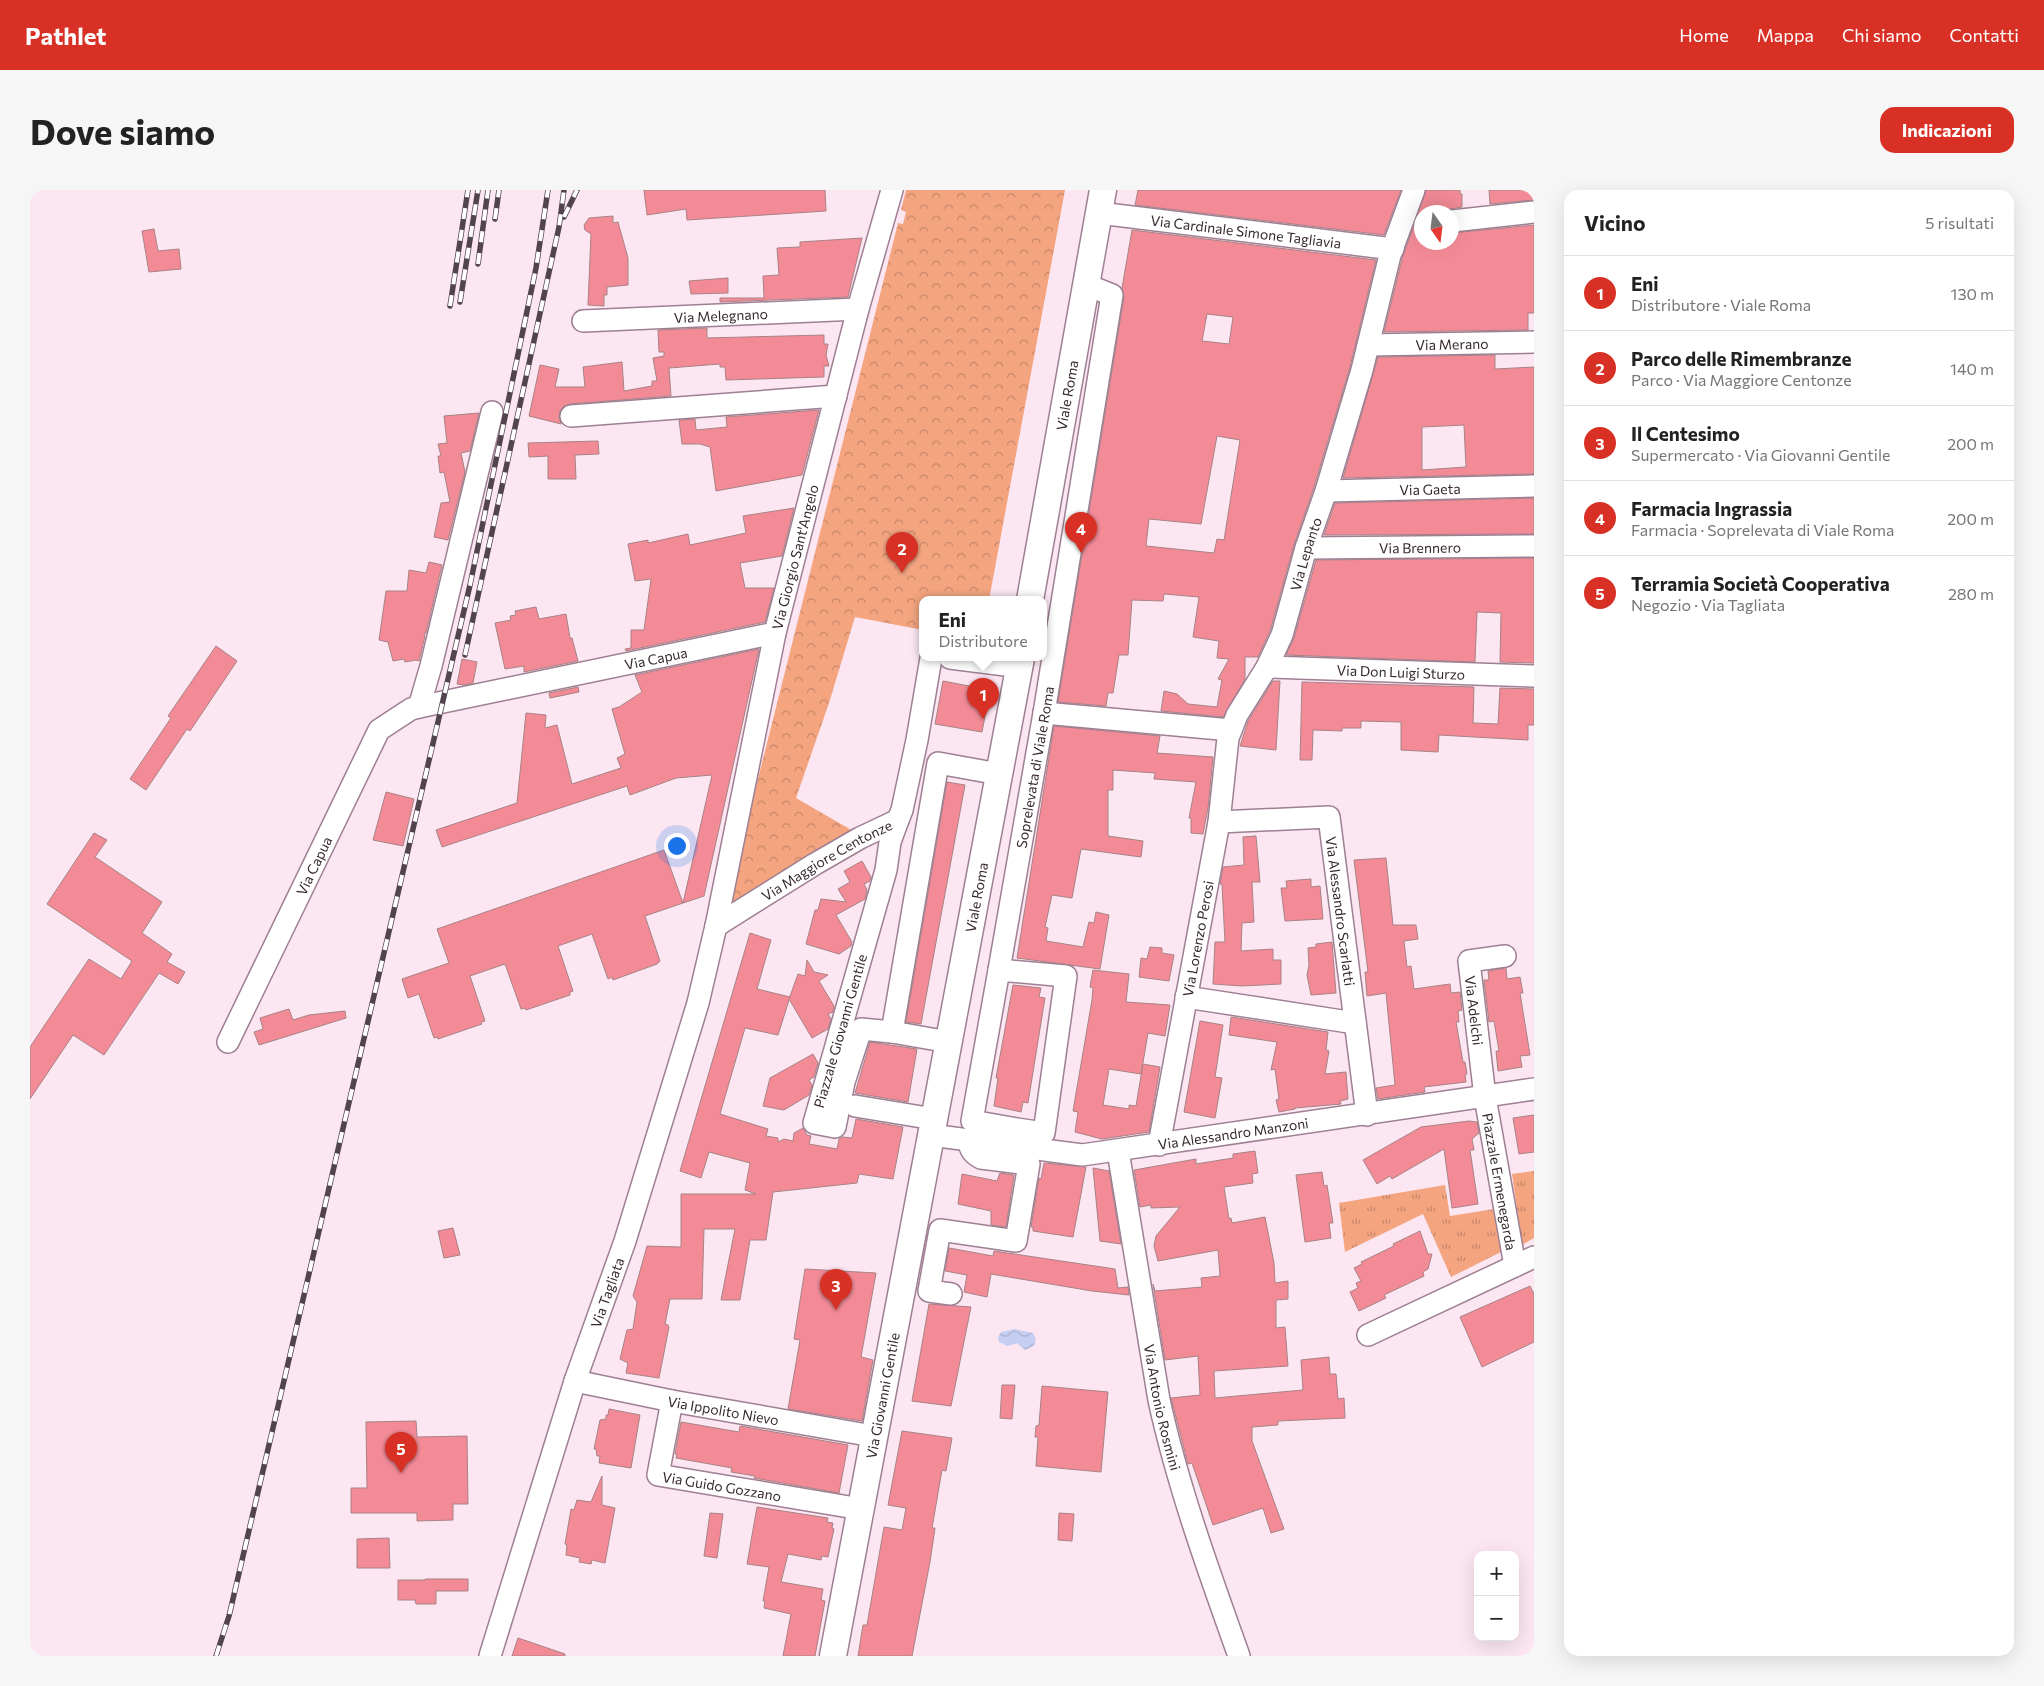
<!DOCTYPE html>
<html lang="it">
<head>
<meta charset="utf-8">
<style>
	:root { --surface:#fff; --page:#f6f6f6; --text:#222; --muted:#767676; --line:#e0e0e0; --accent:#d93025 }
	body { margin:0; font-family:Commissioner,sans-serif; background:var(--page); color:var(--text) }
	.controls { position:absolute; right:15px; bottom:15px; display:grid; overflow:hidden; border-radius:10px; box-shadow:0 5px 20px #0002 }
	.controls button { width:45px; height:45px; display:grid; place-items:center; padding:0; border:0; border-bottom:1px solid var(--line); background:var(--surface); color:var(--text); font:25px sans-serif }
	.compass { position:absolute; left:1384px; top:15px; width:45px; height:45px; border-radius:50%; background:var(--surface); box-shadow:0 5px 20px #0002; rotate:166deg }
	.you { position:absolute; left:646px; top:655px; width:18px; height:18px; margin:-12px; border:4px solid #fff; border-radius:50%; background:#1a73e8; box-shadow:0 0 0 8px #1a73e833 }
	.badge { display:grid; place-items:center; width:32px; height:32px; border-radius:50%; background:var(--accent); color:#fff; font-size:16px; font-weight:700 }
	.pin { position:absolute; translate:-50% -41px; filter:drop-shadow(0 1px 2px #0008) }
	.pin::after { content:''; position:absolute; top:26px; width:18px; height:15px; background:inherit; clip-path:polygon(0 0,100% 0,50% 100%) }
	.popup { position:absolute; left:889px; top:406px; width:128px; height:65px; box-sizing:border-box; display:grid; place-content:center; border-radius:10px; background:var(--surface); filter:drop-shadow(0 1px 4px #0005); font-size:16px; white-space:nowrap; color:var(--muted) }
	.popup b { font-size:19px; color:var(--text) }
	.popup::after { content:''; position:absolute; left:50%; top:100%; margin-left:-10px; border:10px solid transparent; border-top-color:var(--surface) }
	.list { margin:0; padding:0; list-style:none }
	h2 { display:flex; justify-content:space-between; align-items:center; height:65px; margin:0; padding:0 20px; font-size:21px }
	h2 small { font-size:16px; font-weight:400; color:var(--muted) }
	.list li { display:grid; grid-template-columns:32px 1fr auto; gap:15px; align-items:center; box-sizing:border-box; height:75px; padding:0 20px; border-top:1px solid var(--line) }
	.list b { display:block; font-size:19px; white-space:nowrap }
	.list p { margin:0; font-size:16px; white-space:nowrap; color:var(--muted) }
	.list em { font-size:16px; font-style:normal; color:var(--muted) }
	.map { position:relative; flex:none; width:1504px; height:1466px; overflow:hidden; border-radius:15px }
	header { display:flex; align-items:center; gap:30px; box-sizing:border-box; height:70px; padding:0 25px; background:var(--accent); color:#fff }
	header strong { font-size:24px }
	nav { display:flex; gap:28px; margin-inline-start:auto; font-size:18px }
	.intro { display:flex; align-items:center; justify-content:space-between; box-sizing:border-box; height:120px; padding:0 30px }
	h1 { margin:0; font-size:35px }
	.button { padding:12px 22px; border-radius:15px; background:var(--accent); color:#fff; font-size:18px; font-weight:700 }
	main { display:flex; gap:30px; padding:0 30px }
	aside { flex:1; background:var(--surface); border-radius:15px; box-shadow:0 5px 20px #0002 }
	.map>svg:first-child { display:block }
</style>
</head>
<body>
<header>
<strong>Pathlet</strong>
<nav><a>Home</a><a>Mappa</a><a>Chi siamo</a><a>Contatti</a></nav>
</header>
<div class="intro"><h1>Dove siamo</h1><a class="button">Indicazioni</a></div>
<main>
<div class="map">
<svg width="1504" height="1466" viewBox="0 0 1504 1466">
	<defs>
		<pattern id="grass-tufts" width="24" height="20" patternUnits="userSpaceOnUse" patternTransform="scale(1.25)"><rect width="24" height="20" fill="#f4a580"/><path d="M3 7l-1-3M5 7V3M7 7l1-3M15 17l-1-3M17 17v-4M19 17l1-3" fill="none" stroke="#c68669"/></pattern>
		<pattern id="park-crowns" width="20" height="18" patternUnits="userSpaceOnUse" patternTransform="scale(1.25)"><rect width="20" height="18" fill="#f4a580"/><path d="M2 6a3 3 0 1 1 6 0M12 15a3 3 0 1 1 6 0" fill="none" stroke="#c68669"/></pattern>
		<pattern id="water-waves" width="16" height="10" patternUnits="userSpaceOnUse" patternTransform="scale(1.25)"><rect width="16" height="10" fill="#c6cff2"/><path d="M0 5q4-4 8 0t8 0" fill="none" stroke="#abb2d0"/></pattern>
	</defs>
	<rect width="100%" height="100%" fill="#fbe6f2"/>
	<g fill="url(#grass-tufts)">
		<path d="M1504,981V1048L1492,1055L1482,984Z"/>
		<path d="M1415,995L1420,1026L1464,1019L1471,1062L1421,1087L1393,1024L1315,1062L1309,1013Z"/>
	</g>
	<path fill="url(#park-crowns)" d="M876,0H1035L959,410H893V440L825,427L799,513L766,608L823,641L706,713L702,710L699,704L868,33L873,34L876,22L871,20Z"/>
	<path fill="url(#water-waves)" d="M985,1139L1003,1143L1006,1149L1004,1156L995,1160L987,1153L977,1156L969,1152L968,1147L971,1142Z"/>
	<g fill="#f38b97" stroke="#a88285" fill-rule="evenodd">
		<path d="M614,0H795L796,21L657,30L656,19L617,25Z"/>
		<path d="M1108,0H1371L1354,45L1105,15Z"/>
		<path d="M1396,0H1430V4H1432V17L1420,19L1413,22H1392V52H1422V43L1504,35V123H1498V140L1354,142L1372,69Z"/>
		<path d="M1459,0H1504V10L1460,14Z"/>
		<path d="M583,26V33L588,32L598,68V95L577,97V105H574V116L558,115L561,44L555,40L554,35L559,28Z"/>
		<path d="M124,39L128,61L149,59L151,79L119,82L112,41Z"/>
		<path d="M1102,40L1346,70L1320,177L1284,297L1264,355L1240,441L1228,467H1215V489L1193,527L1131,521L1134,501L1147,504L1158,514L1187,517L1192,490L1188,489L1199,469L1187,468L1189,451L1163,447L1169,407L1134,404L1133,411L1102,410L1098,465H1089L1083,503H1078L1076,516L1028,512L1094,107L1092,98ZM1177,124L1203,127L1199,154L1172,151ZM1187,246L1210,250L1194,350L1187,349L1184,363L1116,356L1119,329L1171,334Z"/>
		<path d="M832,48L818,107L690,112V108H734L733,86L749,85L747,58L770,57V52Z"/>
		<path d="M698,88V103L661,104L659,91Z"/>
		<path d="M677,138V148L794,145V154H798L796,165L799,176H794V187L696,190L695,177H690V174L639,178L641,206L540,214L534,216L530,221L529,227L531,234L499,226L510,175L529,179L525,197H555L553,177L592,172L594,201L622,196V191H627L623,168L634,166V162H629L628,140Z"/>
		<path d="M1465,165V179L1504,177V284L1313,288L1348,167ZM1434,235L1436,277L1392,280V237Z"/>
		<path d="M789,220L772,285L686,301L680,257L670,254H652L649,230L665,229L666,240L697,237L696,227Z"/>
		<path d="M449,223L440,261L431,263L435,282L418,350L404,347L411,313L420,312L414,282L410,283L408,266H411L408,254L417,253L414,226Z"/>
		<path d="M568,251L569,264L545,265L546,289H518V266L499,267L498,253Z"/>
		<path d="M1504,308V344L1294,345L1305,313Z"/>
		<path d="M764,318L752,366L710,373L715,398H744L735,432L596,461L595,459L601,458V440H614L621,389L605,391L598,354L618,350V353L658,344L660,355L716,343L713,326Z"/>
		<path d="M1504,368V473L1470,472L1471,423L1447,422L1445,472L1256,465L1264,448L1286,370Z"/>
		<path d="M399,372L412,375L396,443L394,444L395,446L389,471L386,470L375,472L374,469L363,471L358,452L349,450L356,401H377L379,380L396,383Z"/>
		<path d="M506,417L509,429L536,424L540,448H542L548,471L494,482V476L475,479L465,433L481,430L480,426L486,425L485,421Z"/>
		<path d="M186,456L207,471L160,541L157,539L116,600L100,589L141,528L138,526Z"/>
		<path d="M729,459L674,706L653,713L682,585L646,588L600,605L597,596L412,657L406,640L487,613L496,523L516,525L515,538L527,535L542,594L591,578L587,568L595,564L582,519L589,517L612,502L605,485Z"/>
		<path d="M432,469L447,472L443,493L434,495L427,494Z"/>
		<path d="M913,491L960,500L952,542L905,534Z"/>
		<path d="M1243,491H1250L1246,560L1210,556L1218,531Z"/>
		<path d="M1272,492L1444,497L1443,533L1468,534L1470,498L1504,499V535H1498V550L1409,545L1408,562L1371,560V532L1331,531V538H1312V541L1283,540L1282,570H1270Z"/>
		<path d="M548,497L549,502L520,508L519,503Z"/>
		<path d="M1024,536L1130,546L1127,563L1183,567L1178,618L1173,644L1161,643V628H1159L1166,592L1124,589L1125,583L1083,580V600H1078V646L1113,651L1111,667L1051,659L1042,708L1022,705L1015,737L1018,738L1016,751L1053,757L1059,732L1064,733L1066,722L1079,725L1070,779L987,768Z"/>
		<path d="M917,592L935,595L891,834L876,832Z"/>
		<path d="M356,602L384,609L373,656L343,650Z"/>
		<path d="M64,643L77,650L65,667L132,712L112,743L142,764L137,772L155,782L148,794L129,783L74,865L43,845L0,909V857L59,769L91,789L102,771L17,714Z"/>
		<path d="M1226,646L1230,692H1222L1224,732L1212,733L1211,761L1243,759V770H1251V794L1212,796L1183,794L1185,752H1195L1192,694H1190L1193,677L1214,675L1213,647Z"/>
		<path d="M634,660L653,713L615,726L630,771L627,774L583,790L582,787L578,789L562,744L528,756L543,801L540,802V805L496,820L495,818L491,819L475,774L440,786L455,831L451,832L452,834L408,849L407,847L404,848L389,804L378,808L372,789L419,773L407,739Z"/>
		<path d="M1356,668L1363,735H1386L1388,749L1374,751L1377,777L1381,776L1384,799L1420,794L1421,803L1430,802L1432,820L1428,821L1429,832H1426L1433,872H1435L1437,884L1435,885L1436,892L1394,897L1395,902L1348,909L1346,898L1365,895L1356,803L1337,806L1335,782H1338L1324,670Z"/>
		<path d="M832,671L841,687L840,691L834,694L837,700L835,709L806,725L822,752L821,756L809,764L776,754L785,720H788L791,709L816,712L808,699L820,692L814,681Z"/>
		<path d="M1281,689V697L1290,696L1293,729L1255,731L1251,698H1257L1256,691Z"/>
		<path d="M720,743L741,750L727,799L760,807L748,845L715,838L690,924L738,939L736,946L748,948V952L754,949L763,951L764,943L773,938L777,945L781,946L779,954L807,959L809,949L813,947L822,948L826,929L873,937L863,989L829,984L827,993L743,1002L736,1050H720L710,1110H691L705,1039H674L672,1109H640L635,1134L638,1135L639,1137L629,1188L596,1183L598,1173L590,1169L597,1140L603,1139L607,1112L603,1106L617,1056L651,1057V1004H726L715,1000L720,973L679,962L671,988L650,981Z"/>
		<path d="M1302,752L1306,803L1281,805L1277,785L1279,775L1278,758L1286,757V754Z"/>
		<path d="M1120,757L1132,758V763L1144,765L1139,791L1109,787L1111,768L1117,769Z"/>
		<path d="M777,770L784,782L798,785L789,791L804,816L803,822L798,824L801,829L798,839L782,848L759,809L768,784L775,786Z"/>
		<path d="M1476,778L1477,789L1490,787L1493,803H1490L1500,865L1490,866L1492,877L1468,881L1466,861H1469L1464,831L1459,832L1454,790H1459L1458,781Z"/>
		<path d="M1063,780L1099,784L1096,812L1140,815L1135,846L1118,843L1111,884L1079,879L1073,915L1099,919V915L1106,916L1113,874L1130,877L1119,942L1072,949L1045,942L1048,922L1043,921L1062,810L1063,798L1060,797Z"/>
		<path d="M983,795L1011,798L1009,807L1015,808L998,913L993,912L991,922L964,916L968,888H966Z"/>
		<path d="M259,819L263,830L279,825L315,821L316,828L229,855L224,842L233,839L230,828Z"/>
		<path d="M1201,827L1298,842L1296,860L1299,861L1295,884L1316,882L1318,909L1310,911L1311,914L1265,918V919L1249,922L1246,910L1249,909L1245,879L1241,880L1247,852L1199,845Z"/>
		<path d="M1170,831L1193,835L1185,887L1192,888L1185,928L1154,922Z"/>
		<path d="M840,852L887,859L878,912L825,903Z"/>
		<path d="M783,864L788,873L784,887L779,890L782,895L779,905L754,920L733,916L740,888Z"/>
		<path d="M1504,925V962L1489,964L1483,928Z"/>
		<path d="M1439,931L1447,932L1449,943L1442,949L1444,960H1440L1448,1014L1422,1018L1414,959L1362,989L1360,986L1347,994L1333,970L1391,937Z"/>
		<path d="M1225,961L1228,983L1222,984L1223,993L1194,997L1199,1029L1201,1028L1202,1033L1235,1027L1244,1073L1245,1093L1258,1091V1109L1246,1110V1138L1255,1137L1258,1176L1184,1181L1185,1208L1273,1200L1271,1170L1299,1167L1300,1184H1306L1308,1209L1314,1208L1315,1228L1248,1231V1235L1222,1237V1251L1254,1339L1241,1343L1233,1318L1183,1335L1162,1273L1158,1274L1141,1208L1170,1205L1168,1166L1135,1170L1123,1094L1125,1101L1172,1097L1171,1088L1190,1086L1188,1060L1128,1071L1124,1056L1126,1046L1150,1017L1121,1018V1015L1110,1017L1104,980L1166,969V974L1203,968V964Z"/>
		<path d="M1014,973L1056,977L1043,1047L1003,1041V1037H1001L1009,988L1011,989Z"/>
		<path d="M1063,978L1079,981L1091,1054L1070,1051Z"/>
		<path d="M1292,982L1294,996L1297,995L1303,1033H1299L1301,1048L1275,1052L1266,985Z"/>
		<path d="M970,983L984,985L976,1037L961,1035V1021L928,1014L932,984L967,991Z"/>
		<path d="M423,1038L430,1065L414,1068L408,1041Z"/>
		<path d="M1390,1041L1398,1064H1402L1398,1079L1393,1082L1394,1086L1354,1105L1356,1108L1329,1121L1320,1102L1328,1098L1326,1093L1331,1091L1324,1078L1332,1074L1331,1072L1364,1056L1363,1054Z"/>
		<path d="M919,1058L963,1066L964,1061L1085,1079L1088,1098L1098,1097L1099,1105L1062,1101L961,1084L957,1107L934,1102L937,1085L915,1081Z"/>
		<path d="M775,1079L846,1083L831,1167L843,1170L832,1231L758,1219L770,1150L764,1149Z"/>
		<path d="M1500,1096L1504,1104V1152L1452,1177L1430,1127Z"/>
		<path d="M899,1114L941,1117L921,1216L882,1211Z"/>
		<path d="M972,1195H985L982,1229L970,1228Z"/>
		<path d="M1012,1196L1078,1202L1071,1282L1006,1276L1008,1247H1005L1006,1236L1009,1235Z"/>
		<path d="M579,1219L610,1225L601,1278L569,1273L570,1266H567L566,1259H564L570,1230L576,1229V1225H578Z"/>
		<path d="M386,1231L387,1247L437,1246L438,1314H423V1330L387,1331V1323H321V1298H337L336,1232Z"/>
		<path d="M651,1232L709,1242L710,1236L818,1255L809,1303L724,1288L725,1286L701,1282L702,1278L646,1268L647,1265L645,1264Z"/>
		<path d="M872,1241L922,1248L916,1281L912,1280L902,1338H905L900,1372L882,1466H828L833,1435H837L854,1337L872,1340L876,1318L858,1315Z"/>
		<path d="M572,1286V1315L585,1318L575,1373L562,1370L561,1374L549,1372L550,1368L536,1365L537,1355L535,1354L541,1319L544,1320L547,1310L561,1312Z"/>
		<path d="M727,1317L798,1328L797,1332L803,1333L802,1338L804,1339L798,1367L792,1366L791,1370L758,1364L751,1392L793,1399L791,1410L795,1411L785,1466H753L761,1424L734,1418L735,1411H733L739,1377L717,1374Z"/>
		<path d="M680,1323L693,1324L687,1368L674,1366Z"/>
		<path d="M1029,1323L1044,1324L1042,1351L1028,1350Z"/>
		<path d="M359,1348L360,1378H327V1349Z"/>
		<path d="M395,1389H438V1401H406V1414H386L385,1410H368V1390H395Z"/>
		<path d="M488,1448L535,1464V1466H482Z"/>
	</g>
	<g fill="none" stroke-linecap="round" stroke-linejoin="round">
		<g stroke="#9e7f93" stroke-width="24">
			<g id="minor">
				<path id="s1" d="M1069,23L1363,59"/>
				<path d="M1422,31L1504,22"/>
				<path id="s2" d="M553,131L828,119"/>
				<path id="s3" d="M1338,155L1504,152"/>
				<path d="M541,226L806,206"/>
				<path id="s4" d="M1296,301L1504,296"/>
				<path id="s5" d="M1276,358L1504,356"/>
				<path d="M920,468L990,477"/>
				<path id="s6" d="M1237,477L1504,486"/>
				<path d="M389,517L401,476L462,222"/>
				<path d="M1014,523L1201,540"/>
				<path d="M868,630L860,652L856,680L784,933L805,937L814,892L831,839L862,842L919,852"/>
				<path id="s7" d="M1189,632L1299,627L1337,925"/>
				<path id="s8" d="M686,736L785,674L830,648L868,630L872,620L887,550L901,468"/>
				<path id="s9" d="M1475,766L1439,771L1455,907L1485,1076"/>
				<path id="s10" d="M969,780L1014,523L1082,105L1057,95"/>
				<path d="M1156,807L1325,833"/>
				<path d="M862,842L908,573L969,584"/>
				<path id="s11" d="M198,852L349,540L381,519L389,517L745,443"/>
				<path d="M825,916L904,929"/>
				<path id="s12" d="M901,945L1052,965L1504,899"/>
				<path id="s13" d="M1129,955L1189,632L1198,548L1207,525L1237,477L1252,445L1276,358L1296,301L1332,180L1360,65L1384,0"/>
				<path d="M983,956L987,939L942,931L969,780L1036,786L1014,943L987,939"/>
				<path id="s14" d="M1088,961L1129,1210C1148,1297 1179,1382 1209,1466"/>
				<path d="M921,1104L899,1101L910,1040L986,1051L999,974L951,968C943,964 940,960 939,951"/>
				<path d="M1338,1145L1504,1067"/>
				<path id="s15" d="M545,1191L642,1211L843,1246"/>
				<path id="s16" d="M642,1211L628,1285L831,1319"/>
				<path id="s17" d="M460,1466L545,1191L595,1051L668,813L686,736L745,443L828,119L862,0"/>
			</g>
		</g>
		<g stroke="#9e7f93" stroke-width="29">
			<g id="major">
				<path id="s18" d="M1000,410L1073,0"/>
				<path id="s19" d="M803,1466L991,468"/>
			</g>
		</g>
		<use href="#minor" stroke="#fff" stroke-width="21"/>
		<use href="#major" stroke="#fff" stroke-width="26"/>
		<g stroke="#52444d" stroke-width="5.5">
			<g id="rail">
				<path d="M534,27L547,0"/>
				<path d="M465,29L469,0"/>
				<path d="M448,74L458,0"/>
				<path d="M430,112L448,0"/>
				<path d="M420,116L438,0"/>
				<path d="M435,465L529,37L534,0"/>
				<path d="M186,1466L199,1426L440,395L506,78L518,0"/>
			</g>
		</g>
		<use href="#rail" stroke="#fff" stroke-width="4" stroke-dasharray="11" stroke-linecap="butt"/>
	</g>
	<g text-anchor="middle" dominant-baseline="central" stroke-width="4.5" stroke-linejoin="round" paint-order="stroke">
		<g font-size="14" fill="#362931" stroke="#fff">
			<text stroke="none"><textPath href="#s1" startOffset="148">Via Cardinale Simone Tagliavia</textPath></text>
			<text stroke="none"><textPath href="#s2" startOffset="138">Via Melegnano</textPath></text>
			<text stroke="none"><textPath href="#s3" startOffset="84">Via Merano</textPath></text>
			<text stroke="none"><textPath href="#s18" startOffset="208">Viale Roma</textPath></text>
			<text stroke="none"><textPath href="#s4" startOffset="104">Via Gaeta</textPath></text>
			<text stroke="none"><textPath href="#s5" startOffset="114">Via Brennero</textPath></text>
			<text stroke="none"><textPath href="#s13" startOffset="614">Via Lepanto</textPath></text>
			<text stroke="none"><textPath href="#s17" startOffset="1142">Via Giorgio Sant'Angelo</textPath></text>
			<text stroke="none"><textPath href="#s11" startOffset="635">Via Capua</textPath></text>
			<text stroke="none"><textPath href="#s6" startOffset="134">Via Don Luigi Sturzo</textPath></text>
			<text stroke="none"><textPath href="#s10" startOffset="206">Soprelevata di Viale Roma</textPath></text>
			<text stroke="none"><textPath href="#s8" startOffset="129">Via Maggiore Centonze</textPath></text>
			<text stroke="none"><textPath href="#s11" startOffset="196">Via Capua</textPath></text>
			<text stroke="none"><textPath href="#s19" startOffset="772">Viale Roma</textPath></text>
			<text stroke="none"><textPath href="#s7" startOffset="205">Via Alessandro Scarlatti</textPath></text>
			<text stroke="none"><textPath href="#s13" startOffset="210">Via Lorenzo Perosi</textPath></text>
			<text stroke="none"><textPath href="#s9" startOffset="86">Via Adelchi</textPath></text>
			<text transform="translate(810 841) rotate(-74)">Piazzale Giovanni Gentile</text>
			<text stroke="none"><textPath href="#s12" startOffset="305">Via Alessandro Manzoni</textPath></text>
			<text stroke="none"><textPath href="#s9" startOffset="259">Piazzale Ermenegarda</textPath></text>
			<text stroke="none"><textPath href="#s17" startOffset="382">Via Tagliata</textPath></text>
			<text stroke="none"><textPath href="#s19" startOffset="265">Via Giovanni Gentile</textPath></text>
			<text stroke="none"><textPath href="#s14" startOffset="260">Via Antonio Rosmini</textPath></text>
			<text stroke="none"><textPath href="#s15" startOffset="151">Via Ippolito Nievo</textPath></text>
			<text stroke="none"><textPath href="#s16" startOffset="140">Via Guido Gozzano</textPath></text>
		</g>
	</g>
</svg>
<div class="controls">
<button>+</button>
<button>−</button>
</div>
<svg class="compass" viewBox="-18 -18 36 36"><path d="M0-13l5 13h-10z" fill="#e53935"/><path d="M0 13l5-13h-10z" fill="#767676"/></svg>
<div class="you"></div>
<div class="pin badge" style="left:953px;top:529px">1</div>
<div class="popup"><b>Eni</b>Distributore</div>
<div class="pin badge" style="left:872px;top:383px">2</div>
<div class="pin badge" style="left:806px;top:1120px">3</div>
<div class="pin badge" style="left:1051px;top:363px">4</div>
<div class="pin badge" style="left:371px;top:1283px">5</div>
</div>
<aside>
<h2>Vicino<small>5 risultati</small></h2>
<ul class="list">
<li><span class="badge">1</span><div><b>Eni</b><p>Distributore · Viale Roma</p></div><em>130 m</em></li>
<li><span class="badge">2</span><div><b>Parco delle Rimembranze</b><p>Parco · Via Maggiore Centonze</p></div><em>140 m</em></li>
<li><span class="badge">3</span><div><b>Il Centesimo</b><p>Supermercato · Via Giovanni Gentile</p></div><em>200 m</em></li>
<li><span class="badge">4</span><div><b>Farmacia Ingrassia</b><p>Farmacia · Soprelevata di Viale Roma</p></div><em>200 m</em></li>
<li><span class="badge">5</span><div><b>Terramia Società Cooperativa</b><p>Negozio · Via Tagliata</p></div><em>280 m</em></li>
</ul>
</aside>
</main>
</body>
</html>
